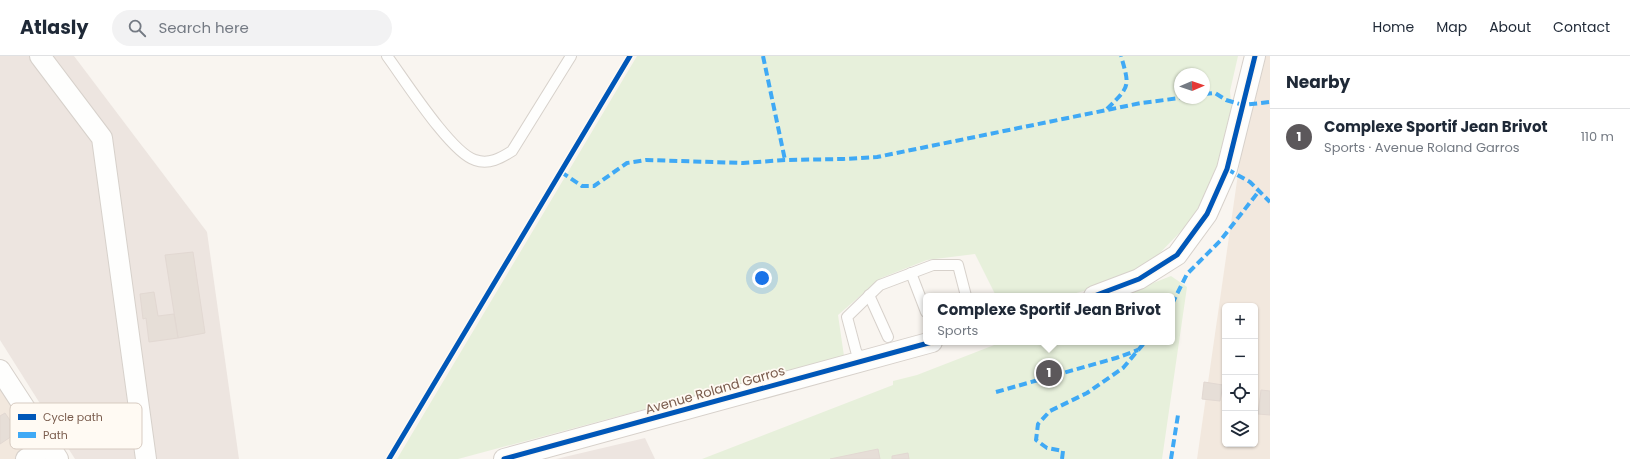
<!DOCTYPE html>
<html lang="en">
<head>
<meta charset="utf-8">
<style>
	:root { --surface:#fff; --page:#f2f2f3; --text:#1f2937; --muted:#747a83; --line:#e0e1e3; --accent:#5c585b }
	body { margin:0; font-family:Poppins,sans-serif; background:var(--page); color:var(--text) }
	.controls { position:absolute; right:12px; bottom:12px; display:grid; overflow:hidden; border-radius:6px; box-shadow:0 1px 3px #0004 }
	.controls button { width:36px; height:36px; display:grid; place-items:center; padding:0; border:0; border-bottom:1px solid var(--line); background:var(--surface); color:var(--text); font:20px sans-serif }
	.compass { position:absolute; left:1174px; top:12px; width:36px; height:36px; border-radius:50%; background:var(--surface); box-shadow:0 1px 3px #0004; rotate:88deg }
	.you { position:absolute; left:762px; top:222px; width:14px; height:14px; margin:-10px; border:3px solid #fff; border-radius:50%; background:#1a73e8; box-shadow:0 0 0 6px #1a73e833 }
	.badge { display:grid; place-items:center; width:26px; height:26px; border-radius:50%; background:var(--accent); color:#fff; font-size:13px; font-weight:700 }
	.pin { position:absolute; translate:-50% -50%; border:2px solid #fff; box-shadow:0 1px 4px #0006 }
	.popup { position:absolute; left:923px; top:237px; width:252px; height:52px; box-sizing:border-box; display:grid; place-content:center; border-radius:6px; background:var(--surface); filter:drop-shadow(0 1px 3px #0005); font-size:13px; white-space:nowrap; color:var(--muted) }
	.popup b { font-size:15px; color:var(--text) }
	.popup::after { content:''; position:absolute; left:50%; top:100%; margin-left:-8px; border:8px solid transparent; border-top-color:var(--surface) }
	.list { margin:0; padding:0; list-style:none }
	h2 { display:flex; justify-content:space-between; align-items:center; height:52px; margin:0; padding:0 16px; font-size:17px }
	h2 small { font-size:13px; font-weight:400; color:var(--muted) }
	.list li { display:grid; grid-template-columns:26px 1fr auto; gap:12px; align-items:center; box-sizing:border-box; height:56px; padding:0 16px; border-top:1px solid var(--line) }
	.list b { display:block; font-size:15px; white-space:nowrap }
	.list p { margin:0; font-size:13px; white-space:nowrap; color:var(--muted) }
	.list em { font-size:13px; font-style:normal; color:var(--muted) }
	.icon { flex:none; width:22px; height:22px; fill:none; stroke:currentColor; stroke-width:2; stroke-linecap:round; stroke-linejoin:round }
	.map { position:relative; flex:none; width:1270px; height:403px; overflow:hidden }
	header { display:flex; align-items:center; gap:24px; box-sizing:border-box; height:56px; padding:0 20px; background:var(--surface); border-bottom:1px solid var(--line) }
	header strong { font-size:19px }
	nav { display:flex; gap:22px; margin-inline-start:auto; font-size:14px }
	.search { width:280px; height:36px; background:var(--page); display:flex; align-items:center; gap:10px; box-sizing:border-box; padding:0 14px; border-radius:22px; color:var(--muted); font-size:15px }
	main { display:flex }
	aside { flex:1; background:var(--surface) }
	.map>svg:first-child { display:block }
</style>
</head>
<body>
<header>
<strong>Atlasly</strong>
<div class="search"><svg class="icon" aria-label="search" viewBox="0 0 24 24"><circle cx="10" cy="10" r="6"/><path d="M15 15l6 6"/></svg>Search here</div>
<nav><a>Home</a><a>Map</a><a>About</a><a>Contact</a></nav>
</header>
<main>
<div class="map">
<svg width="1270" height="403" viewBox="0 0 1270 403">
	<rect width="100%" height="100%" fill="#f9f5f0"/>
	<g fill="#f2e8de" fill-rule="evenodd">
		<path d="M1255,0H1270V403H1197ZM1225,250H1255V388H1225Z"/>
		<path d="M0,331L47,403H0Z"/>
	</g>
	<g fill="#ede5e0">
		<path d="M0,0H74L207,176L239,403H75L0,284Z"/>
		<path d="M645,382L655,403H556Z"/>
	</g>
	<g fill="#e7f0db" fill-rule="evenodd">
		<path d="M637,0H1238L1230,35L1232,56L1214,122L1191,165L1155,202L1110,228L1065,240H996L975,198L927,204L881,222L838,259L844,300L458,403H397ZM1180,18H1204V42H1180Z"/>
		<path d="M1171,220L1187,231L1162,403H702L893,329V325L917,319L1002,286H1172V240H1120Z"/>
	</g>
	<g fill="#e6ded7" stroke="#e2d8d2">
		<path d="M193,196L205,277L178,282L165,199Z"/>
		<path d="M154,236L158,260L174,258L178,282L149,286L146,262L143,263L140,238Z"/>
		<path d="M1204,326L1223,329L1220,345L1202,343Z"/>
		<path d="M1261,334L1270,335V359L1258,358Z"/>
		<path d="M5,357L18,376L0,388V360Z"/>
		<path d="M878,393L880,403H830Z"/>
		<path d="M908,397L909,403H892V400Z"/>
	</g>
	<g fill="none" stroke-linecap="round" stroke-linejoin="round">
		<g stroke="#d7d1cb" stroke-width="12">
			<g id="service">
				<path d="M387,0C404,23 451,97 475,104C489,109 501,102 512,95L571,0"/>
				<path d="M911,217L926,256"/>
				<path d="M869,239L888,281"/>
				<path d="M862,305L856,295L847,261L880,229L933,209H958L966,240"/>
			</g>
		</g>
		<g stroke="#d7d1cb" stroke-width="22">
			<g id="minor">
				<path d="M40,0L102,82L146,403"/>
				<path d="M1094,240L1139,223L1177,199L1207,158L1227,113L1255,0"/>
				<path d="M0,314L58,403"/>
				<path d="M26,403L48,390"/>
				<path d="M504,403L932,286"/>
			</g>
		</g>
		<use href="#service" stroke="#fefefd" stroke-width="10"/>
		<use href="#minor" stroke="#fefefd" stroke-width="20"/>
		<g stroke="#3fa9f5" stroke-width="4" stroke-dasharray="8 4" stroke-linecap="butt">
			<path d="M763,0L785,104"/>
			<path d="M1204,38L1215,37L1226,44L1243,49L1270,46"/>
			<path d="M1107,53C1130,30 1130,31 1121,0"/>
			<path d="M1227,113L1250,126L1270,146"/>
			<path d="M561,116L582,130H594L627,107L646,104L743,107L785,104L843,103L877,101L1141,47L1180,42"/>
			<path d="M1172,248L1187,218L1220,185L1259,135"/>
			<path d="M996,336L1116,302L1138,294"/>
			<path d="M1062,403L1063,395L1047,392L1036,384L1038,368L1050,355L1087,337L1123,312L1145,286"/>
			<path d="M1171,403L1178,359"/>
		</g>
		<g stroke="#fffaf3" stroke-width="8">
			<g id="cycleway">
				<path d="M1094,240L1139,223L1177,199L1207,158L1227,113L1255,0"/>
				<path d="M389,403L630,0"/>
				<path d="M504,403L932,286"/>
			</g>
		</g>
		<use href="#cycleway" stroke="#0057b8" stroke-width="5"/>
	</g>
	<g text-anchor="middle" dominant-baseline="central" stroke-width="3.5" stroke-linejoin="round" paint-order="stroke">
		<g font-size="13" fill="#7a5c4d" stroke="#fffaf3">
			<text transform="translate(715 334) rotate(-16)">Avenue Roland Garros</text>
		</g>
	</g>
	<rect x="10" y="347" width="132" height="46" rx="6" fill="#fffaf3" stroke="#d7cbc1" stroke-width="1"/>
	<rect x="18" y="358" width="18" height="6" fill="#0057b8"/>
	<rect x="18" y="376" width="18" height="6" fill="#3fa9f5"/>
	<g font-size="11" fill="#7a5c4d">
		<text x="43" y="365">Cycle path</text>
		<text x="43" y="383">Path</text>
	</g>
</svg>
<div class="controls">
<button>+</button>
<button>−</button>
<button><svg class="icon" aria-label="locate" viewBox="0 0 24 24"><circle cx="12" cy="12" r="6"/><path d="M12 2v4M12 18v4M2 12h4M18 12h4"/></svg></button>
<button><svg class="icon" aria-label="layers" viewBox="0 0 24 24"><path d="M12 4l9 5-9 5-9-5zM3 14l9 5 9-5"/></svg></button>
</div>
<svg class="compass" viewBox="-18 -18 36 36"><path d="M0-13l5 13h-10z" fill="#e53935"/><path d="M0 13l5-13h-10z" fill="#747a83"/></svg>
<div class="you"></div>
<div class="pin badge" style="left:1049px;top:317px">1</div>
<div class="popup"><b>Complexe Sportif Jean Brivot</b>Sports</div>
</div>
<aside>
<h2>Nearby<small></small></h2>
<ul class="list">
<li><span class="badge">1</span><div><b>Complexe Sportif Jean Brivot</b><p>Sports · Avenue Roland Garros</p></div><em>110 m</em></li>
</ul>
</aside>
</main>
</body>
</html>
